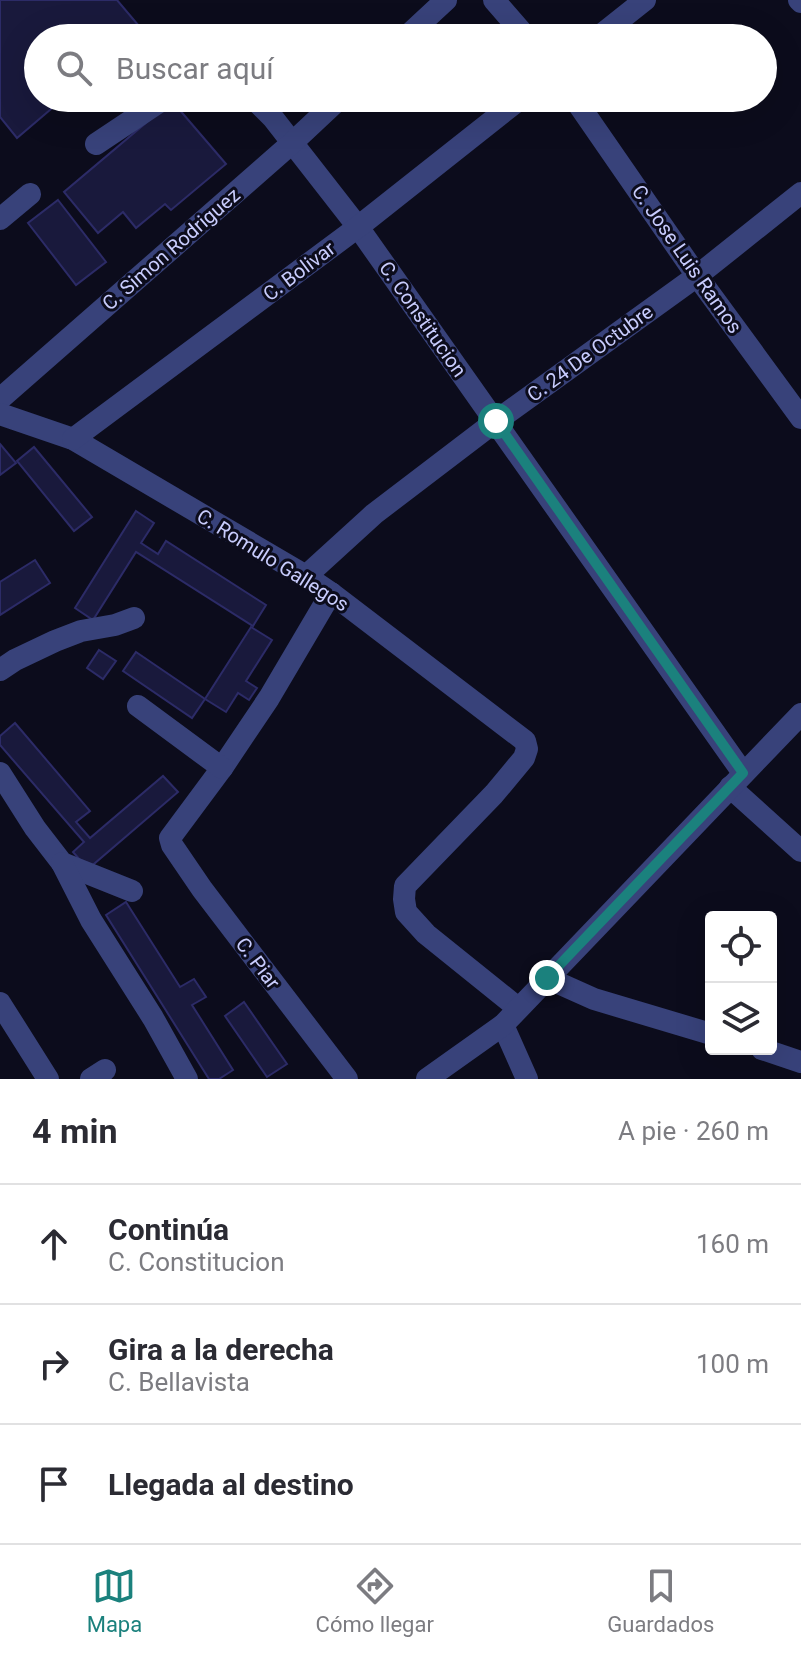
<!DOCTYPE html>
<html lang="es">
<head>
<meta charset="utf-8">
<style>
	:root { --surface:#fff; --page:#f7f7f7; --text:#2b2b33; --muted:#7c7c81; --line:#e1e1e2; --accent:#1b817d }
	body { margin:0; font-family:Roboto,sans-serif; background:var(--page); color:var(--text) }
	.controls { position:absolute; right:24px; bottom:24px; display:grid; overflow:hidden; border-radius:8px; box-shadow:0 8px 32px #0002 }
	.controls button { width:72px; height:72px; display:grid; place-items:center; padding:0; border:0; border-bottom:2px solid var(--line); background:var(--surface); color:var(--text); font:40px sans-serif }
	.stop { position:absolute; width:24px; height:24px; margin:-18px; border:6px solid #1b817d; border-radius:50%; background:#fff }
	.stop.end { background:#1b817d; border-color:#fff; box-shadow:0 2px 8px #0008 }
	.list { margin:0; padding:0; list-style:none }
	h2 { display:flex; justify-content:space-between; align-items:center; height:104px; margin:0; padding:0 32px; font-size:34px }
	h2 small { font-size:26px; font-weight:400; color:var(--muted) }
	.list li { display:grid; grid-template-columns:52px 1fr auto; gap:24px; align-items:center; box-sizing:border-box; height:120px; padding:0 32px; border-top:2px solid var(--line) }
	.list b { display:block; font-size:30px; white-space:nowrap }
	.list p { margin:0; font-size:26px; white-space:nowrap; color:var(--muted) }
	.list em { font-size:26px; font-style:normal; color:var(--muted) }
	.icon { flex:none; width:44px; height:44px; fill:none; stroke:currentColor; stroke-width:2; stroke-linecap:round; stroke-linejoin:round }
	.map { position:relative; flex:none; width:801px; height:1079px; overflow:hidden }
	.search { position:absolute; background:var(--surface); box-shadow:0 8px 32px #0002; left:24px; right:24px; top:24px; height:88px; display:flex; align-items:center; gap:20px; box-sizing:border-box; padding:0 28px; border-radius:44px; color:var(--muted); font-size:30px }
	.sheet { height:464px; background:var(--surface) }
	nav { display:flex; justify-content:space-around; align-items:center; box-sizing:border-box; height:112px; border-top:2px solid var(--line); background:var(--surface); font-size:22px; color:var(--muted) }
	nav a { display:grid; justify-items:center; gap:4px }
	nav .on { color:var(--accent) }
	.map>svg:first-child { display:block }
</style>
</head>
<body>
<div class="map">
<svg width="801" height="1079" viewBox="0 0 801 1079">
	<rect width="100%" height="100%" fill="#0c0c1c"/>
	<g fill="#19193c" stroke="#2c2b67" stroke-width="2">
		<path d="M0,0H117L144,32L137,38H38V98H64L17,138L0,117Z"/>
		<path d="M172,101L226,164L171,210L165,204L136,228L123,212L98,233L64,192Z"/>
		<path d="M58,200L106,262L76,285L28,223Z"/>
		<path d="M0,444L16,463L0,475Z"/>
		<path d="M34,447L92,517L74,531L17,461Z"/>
		<path d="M136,511L154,523L141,543L158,554L166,541L266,605L253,626L136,552L93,620L75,608Z"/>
		<path d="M35,560L50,583L0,615V582Z"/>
		<path d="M251,627L272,640L246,681L257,688L249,700L238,693L226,712L205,699Z"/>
		<path d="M99,650L116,661L103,679L87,668Z"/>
		<path d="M136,652L205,699L192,718L123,671Z"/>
		<path d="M15,723L90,811L76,822L90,838L163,776L178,792L88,869L73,852L84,842L0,745V736Z"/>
		<path d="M126,902L180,987L194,979L206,997L192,1005L233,1070L219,1079H209L106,915Z"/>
		<path d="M244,1002L287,1064L267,1077L225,1016Z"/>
	</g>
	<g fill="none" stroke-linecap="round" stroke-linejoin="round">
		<g stroke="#38427a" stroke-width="22">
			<path d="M494,0L527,38"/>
			<path d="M799,0L801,2"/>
			<path d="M405,38L446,0"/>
			<path d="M597,38L645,0"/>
			<path d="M253,98L273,118L358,227L743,773"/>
			<path d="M574,98L697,276L801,418"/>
			<path d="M96,144L165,98"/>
			<path d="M0,219L30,194"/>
			<path d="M0,399L292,143L340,98"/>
			<path d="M0,414L73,439L306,576L331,593L525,741L527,749L524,758L494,794L405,886L404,899L406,912L426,934L518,1008"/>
			<path d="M73,439L358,227L521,98"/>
			<path d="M306,576L374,514L496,421L697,276L801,193"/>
			<path d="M331,593L269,698L222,768L170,838L172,845L202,889L347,1079"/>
			<path d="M0,670L15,660L55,641L81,631L115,625L134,618"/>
			<path d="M138,706L222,768"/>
			<path d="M0,773L35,828L62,863L132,891"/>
			<path d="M730,787L801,851"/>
			<path d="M62,863L91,920L153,1018L187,1079"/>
			<path d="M547,978L594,999L711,1034"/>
			<path d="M0,1003L48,1079"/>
			<path d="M503,1025L527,1079"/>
			<path d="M762,1049L801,1062"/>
			<path d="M91,1079L105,1070"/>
			<path d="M427,1079L503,1025L801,714"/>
		</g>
	</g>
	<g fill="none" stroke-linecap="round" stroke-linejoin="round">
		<path stroke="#1b817d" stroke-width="10" d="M496,421L743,773L547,978"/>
	</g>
	<g text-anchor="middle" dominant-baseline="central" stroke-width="6" stroke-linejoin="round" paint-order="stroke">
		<g font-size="20" fill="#c8ccfd" stroke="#0c0c1c">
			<text transform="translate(171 249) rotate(-41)">C. Simon Rodriguez</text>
			<text transform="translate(687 259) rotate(55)">C. Jose Luis Ramos</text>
			<text transform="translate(299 271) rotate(-37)">C. Bolivar</text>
			<text transform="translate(423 319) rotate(55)">C. Constitucion</text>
			<text transform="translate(590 353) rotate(-36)">C. 24 De Octubre</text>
			<text transform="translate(273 560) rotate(32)">C. Romulo Gallegos</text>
			<text transform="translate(258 963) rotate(53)">C. Piar</text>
		</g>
	</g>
</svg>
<div class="controls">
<button><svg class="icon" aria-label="locate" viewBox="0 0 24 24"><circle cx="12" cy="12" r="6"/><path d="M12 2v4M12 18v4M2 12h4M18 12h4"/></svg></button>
<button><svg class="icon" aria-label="layers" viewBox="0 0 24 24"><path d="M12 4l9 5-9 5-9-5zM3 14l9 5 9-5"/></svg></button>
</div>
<div class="stop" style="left:496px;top:421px"></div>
<div class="stop end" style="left:547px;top:978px"></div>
<div class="search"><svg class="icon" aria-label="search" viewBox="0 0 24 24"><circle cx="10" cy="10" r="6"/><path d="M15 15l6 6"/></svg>Buscar aquí</div>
</div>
<section class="sheet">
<h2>4 min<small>A pie · 260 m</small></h2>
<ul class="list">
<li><svg class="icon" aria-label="ahead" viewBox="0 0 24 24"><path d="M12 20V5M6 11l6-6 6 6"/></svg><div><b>Continúa</b><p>C. Constitucion</p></div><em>160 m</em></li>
<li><svg class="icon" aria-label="right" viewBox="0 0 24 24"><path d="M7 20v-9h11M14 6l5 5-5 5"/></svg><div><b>Gira a la derecha</b><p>C. Bellavista</p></div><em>100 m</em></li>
<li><svg class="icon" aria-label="arrive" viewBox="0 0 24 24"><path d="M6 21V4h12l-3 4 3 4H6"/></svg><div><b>Llegada al destino</b></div></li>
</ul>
</section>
<nav>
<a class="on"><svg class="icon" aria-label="map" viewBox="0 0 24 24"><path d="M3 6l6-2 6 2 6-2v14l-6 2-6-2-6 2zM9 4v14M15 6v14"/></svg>Mapa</a>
<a><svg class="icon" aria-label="directions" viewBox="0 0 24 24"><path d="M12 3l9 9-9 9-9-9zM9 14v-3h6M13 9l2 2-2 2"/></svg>Cómo llegar</a>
<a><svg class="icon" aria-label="saved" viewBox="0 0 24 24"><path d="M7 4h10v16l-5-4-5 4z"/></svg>Guardados</a>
</nav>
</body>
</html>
